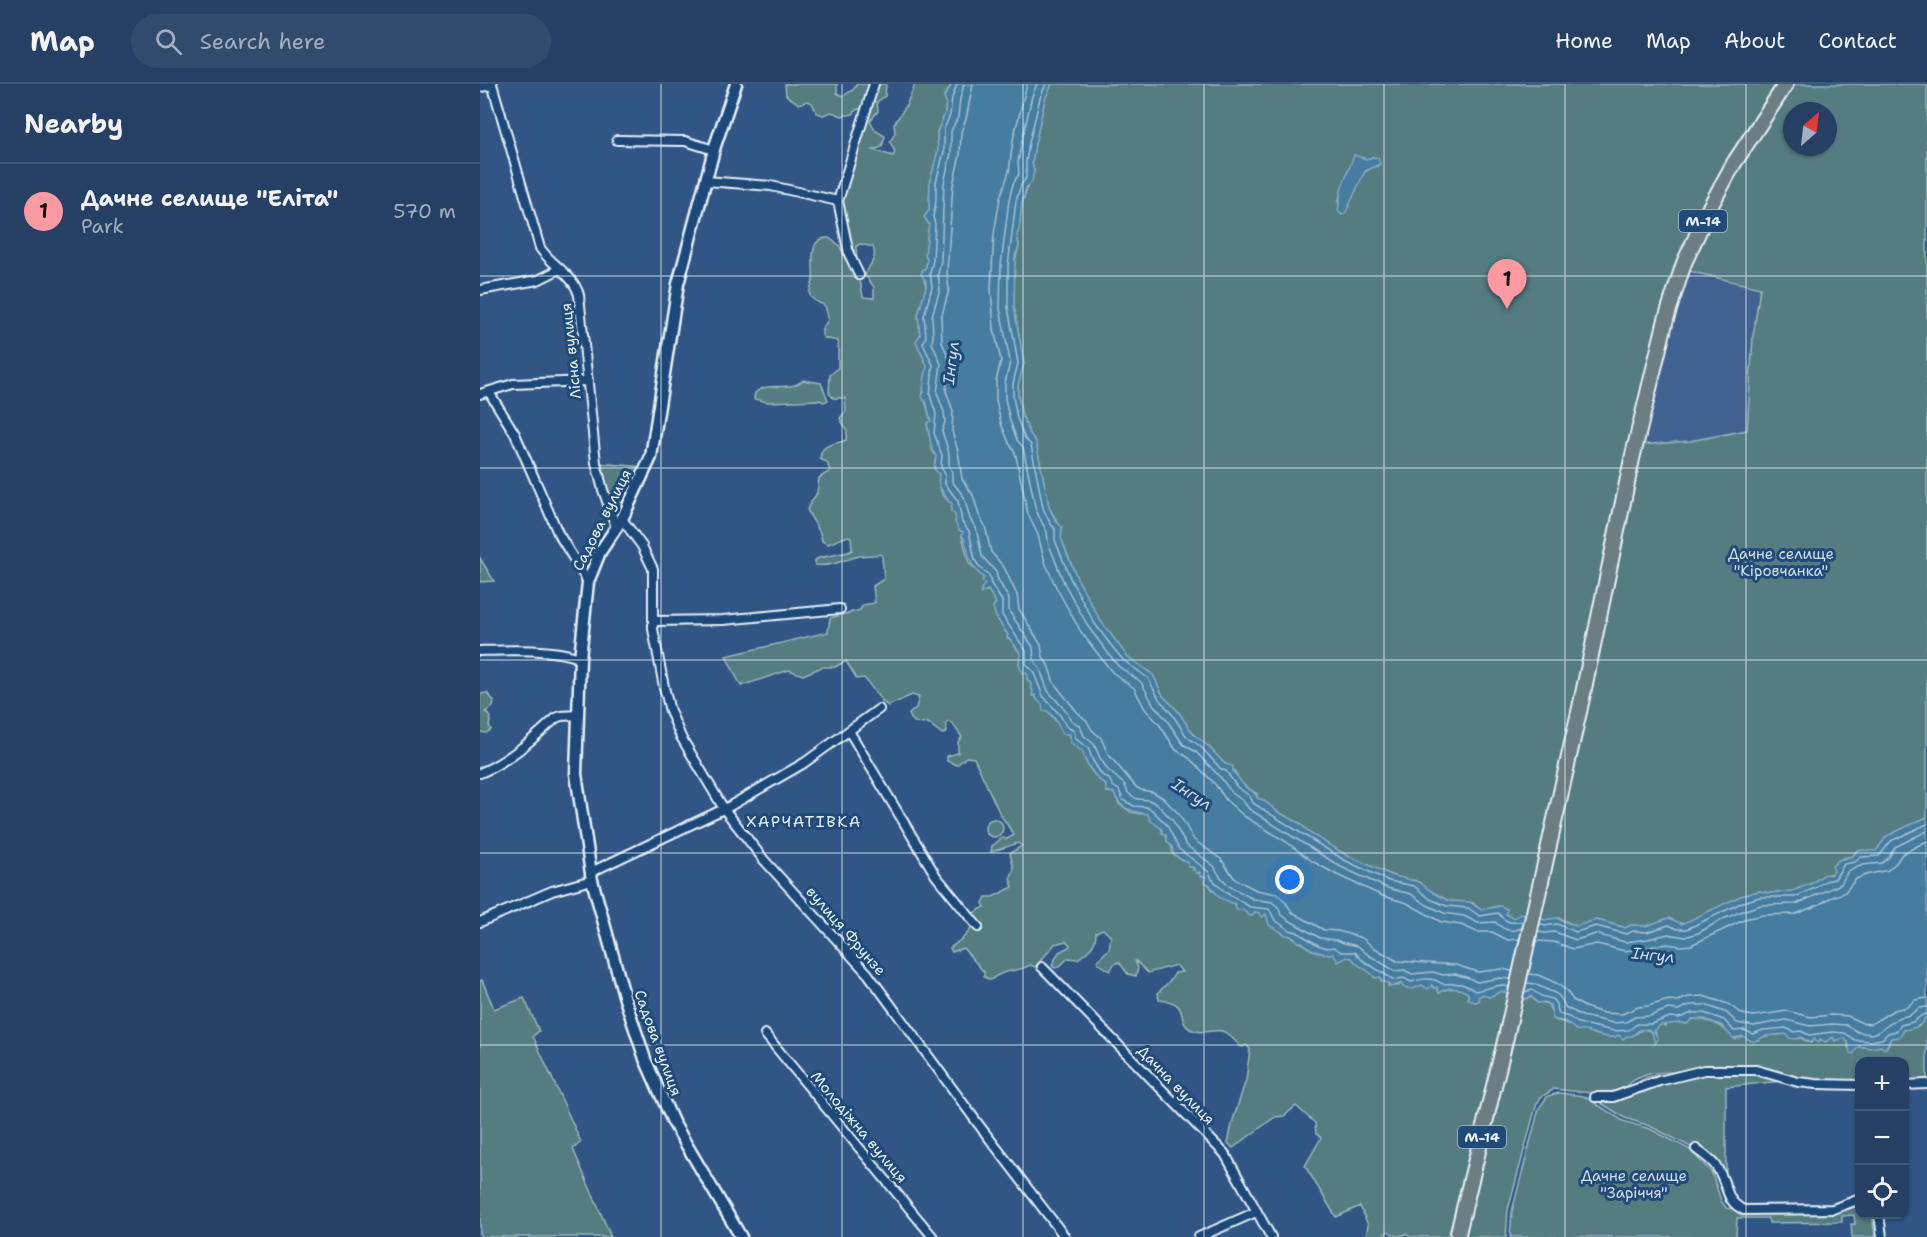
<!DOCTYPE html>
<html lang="en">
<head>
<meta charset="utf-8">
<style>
	:root { --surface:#254064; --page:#314b6d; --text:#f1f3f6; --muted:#a3afbf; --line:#425978; --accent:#ff9aa2 }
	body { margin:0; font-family:"Shantell Sans",sans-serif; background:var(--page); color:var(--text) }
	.controls { position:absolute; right:18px; bottom:18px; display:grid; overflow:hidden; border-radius:12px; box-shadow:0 2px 4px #0004 }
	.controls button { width:54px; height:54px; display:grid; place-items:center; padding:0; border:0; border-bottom:2px solid var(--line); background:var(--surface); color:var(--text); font:30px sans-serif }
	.compass { position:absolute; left:1303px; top:18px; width:54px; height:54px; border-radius:50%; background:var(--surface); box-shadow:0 2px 4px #0004; rotate:28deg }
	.you { position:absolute; left:810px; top:796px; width:21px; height:21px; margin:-15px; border:4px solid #fff; border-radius:50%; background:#1a73e8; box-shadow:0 0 0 9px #1a73e833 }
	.badge { display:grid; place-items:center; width:39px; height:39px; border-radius:50%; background:var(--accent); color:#111; font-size:20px; font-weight:700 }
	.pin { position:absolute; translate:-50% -50px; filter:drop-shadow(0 2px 3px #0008) }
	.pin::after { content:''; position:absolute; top:32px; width:21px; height:18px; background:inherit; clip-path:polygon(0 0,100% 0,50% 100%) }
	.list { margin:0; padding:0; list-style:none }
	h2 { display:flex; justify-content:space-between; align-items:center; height:78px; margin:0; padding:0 24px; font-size:26px }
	h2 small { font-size:20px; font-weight:400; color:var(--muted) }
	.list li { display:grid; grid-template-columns:39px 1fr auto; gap:18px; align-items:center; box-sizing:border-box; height:96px; padding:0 24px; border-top:2px solid var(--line) }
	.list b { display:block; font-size:22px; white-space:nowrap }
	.list p { margin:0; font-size:20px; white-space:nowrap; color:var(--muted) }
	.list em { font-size:20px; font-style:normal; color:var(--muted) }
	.icon { flex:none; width:33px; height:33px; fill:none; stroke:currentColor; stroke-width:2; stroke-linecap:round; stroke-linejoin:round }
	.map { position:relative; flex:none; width:1447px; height:1153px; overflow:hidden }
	header { display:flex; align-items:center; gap:36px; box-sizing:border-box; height:84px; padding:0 30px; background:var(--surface); border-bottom:2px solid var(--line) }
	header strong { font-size:28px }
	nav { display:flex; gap:33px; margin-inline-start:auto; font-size:21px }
	.search { width:420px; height:54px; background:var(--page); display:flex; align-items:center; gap:15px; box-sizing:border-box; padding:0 21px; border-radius:33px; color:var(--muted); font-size:22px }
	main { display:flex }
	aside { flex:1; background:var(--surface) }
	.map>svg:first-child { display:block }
</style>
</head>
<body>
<header>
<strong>Map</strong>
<div class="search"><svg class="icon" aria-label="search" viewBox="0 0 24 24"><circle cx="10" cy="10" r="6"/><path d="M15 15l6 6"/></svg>Search here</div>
<nav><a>Home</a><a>Map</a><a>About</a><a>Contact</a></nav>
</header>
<main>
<aside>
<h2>Nearby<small></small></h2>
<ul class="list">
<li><span class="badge">1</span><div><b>Дачне селище &quot;Еліта&quot;</b><p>Park</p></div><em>570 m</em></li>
</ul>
</aside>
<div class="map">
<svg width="1447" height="1153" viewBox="0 0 1447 1153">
	<rect width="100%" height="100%" fill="#315686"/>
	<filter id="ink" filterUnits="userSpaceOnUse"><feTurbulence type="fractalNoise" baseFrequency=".0167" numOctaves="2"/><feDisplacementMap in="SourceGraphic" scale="12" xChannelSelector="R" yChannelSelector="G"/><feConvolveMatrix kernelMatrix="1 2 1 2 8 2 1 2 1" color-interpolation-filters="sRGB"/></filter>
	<g filter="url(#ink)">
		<path fill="#426392" d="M1205,186L1280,203L1273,253L1267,346L1210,357L1159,361Z"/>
		<g fill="#557b81" stroke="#9eb6bc" stroke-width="1.5" fill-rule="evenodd">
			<path d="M305,0H357V9L363,12L373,6L377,0H406L405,12L397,18L398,27L390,37L396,47L405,52L402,63L393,66L413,72L415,68L410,58L415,49L414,40L426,22L435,0H472L464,12L466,17L465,29L457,48L458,67L450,97L449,127L444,133L449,140L445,172L447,175L446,183L442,187L446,203L438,231L440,251L436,258L447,282L443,310L451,337L447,340L452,365L456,372L454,384L459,391L461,408L469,418H472L471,428L474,429L477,435L475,438L483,447L482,452L489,479L504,494L502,497L505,500L501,509L507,505L510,508L516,519L513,523L516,533L528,551L527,553L530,555L540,569L539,580L542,588H545L548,591L547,595L551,600L553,609L558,617L562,619L578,640L590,650V658L603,668C604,679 616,695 626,701L627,708L634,709L639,720L651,728L661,730L665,728L682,745V748L686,751L687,757L692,763V769L700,775L708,778L709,783H713V786L720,788V791L725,792C728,805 742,815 755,820L757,826L764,825L769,831L772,832L775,828L780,829L782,832L787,830L789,841C798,844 813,851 819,859L821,858C829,866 843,872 854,869L858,877L867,873L872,874C880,883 890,885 895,894L900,893L901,897L909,899L908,902H919L922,899L923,902L942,901L947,904L952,901L954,904L957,903L959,909C968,903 979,903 988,909V914L995,918L999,917L998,913L1003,910L1009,913L1022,907L1030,910L969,1153H930L926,1150C918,1153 915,1152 908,1147L902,1153H886L888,1141L880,1122L856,1133L825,1082L841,1054L836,1049L835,1039L816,1022L804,1032L795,1033L753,1064L748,1059L753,1036L766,996L770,965L766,961L763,963L760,962C755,957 749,949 742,947C732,945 721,951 710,945C695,936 712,918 679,916L678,909C684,902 691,897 695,889L702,888L696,881L668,889L655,876L658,884L656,892L648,890L639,878L634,880L630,887L618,879V876L629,865L631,853L623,845L616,848C616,863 609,866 598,875L588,874L579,883L574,884L572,881L579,868L589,863L590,861L586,857L575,860L555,883L550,881C538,889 524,884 511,896L504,893V888L483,864L472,868L470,864L483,854L492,844L484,834L505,823L503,819L506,813H513L533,803L530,795L534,785L530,769L542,762L538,759L511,768L512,762L522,754L527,755L534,751L520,730L494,674L486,673L477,681L467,677V672L478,669V658L482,653L472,639L468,638L466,640L467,647L466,649L462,650L448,639C439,641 432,640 429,630L436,624L439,613L432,611L408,622C397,614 394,605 384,594L377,595L366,577L355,583H342L323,591L309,586L261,602L246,572L348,548L350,534L380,526L383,521L395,519L393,502L404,495L402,472L400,470C392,472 380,471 375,473C362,477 350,483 335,481V476L339,474L368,468L372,466L371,453L368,452L348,460L342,457C341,444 331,437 327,425L337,409L339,394L350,387L347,378L340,375C341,358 355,361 366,356L367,347L360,334L366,327L365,314H353L349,309L350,291L358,284V257L344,254L342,251V245C350,234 349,235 345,222C340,218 331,217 330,211C328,206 332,202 333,197C335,182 326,153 349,154L359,161L372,187L380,196L383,213L394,214V203L385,191C389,181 398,174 393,163L380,160L376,162L377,177L375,179L366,145L367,134L361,119L387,14L383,24L376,26L373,30L362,32L352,28L343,31L337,29L332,19L328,17L319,20L306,11Z"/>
			<path d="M572,0H1300L1208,161L1048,831L1033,834L1026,830V825L1018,822L1001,826L993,819L969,817L954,809L934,796H927L911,791L866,771L831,750L820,739L798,728L783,716L777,714V710L761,699L753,685L745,680L727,661L714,651L697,626L683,612L673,591L647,572L620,536L597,494L581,454L582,446L569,423L556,358L550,350L542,332L538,313V301L544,280L534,223V182L539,161L537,151L539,145L542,119L554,87L552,79L555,60L565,15ZM893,73L898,82C883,84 875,100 873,114L858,118L871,80L883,74L886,75Z"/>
			<path d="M1310,0H1447V733L1407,752L1396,767C1389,768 1382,765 1376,767L1373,772L1363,774L1355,779L1353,789L1342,792L1332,799L1313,807L1289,809L1279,807L1261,812L1205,839H1198L1189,834L1166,842L1151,841L1146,844L1118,836L1096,842L1079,834L1065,836L1059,834L1159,361L1210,357L1267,346L1273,253L1280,204L1205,186L1234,122ZM1312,27H1348V63H1312Z"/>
			<path d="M323,296L341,299L348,316L344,318L339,316L288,318L274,315L275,309C289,296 309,309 323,296Z"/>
			<path d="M118,379L163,383L141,426H136L132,423Z"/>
			<path d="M0,474L14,497L0,498Z"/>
			<path d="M7,609L14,617L13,623L5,628L11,633L9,641L11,646L6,649L0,648V610Z"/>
			<circle cx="514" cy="744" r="9"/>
			<path d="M2,896L14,925L44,914L59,947L53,952L101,1058L93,1065L131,1153H0V897Z"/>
			<path d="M1051,912L1055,917L1068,920L1075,936C1093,940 1121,958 1139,951L1143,955L1147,952H1152L1163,945L1170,947L1176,952L1175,945L1182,940L1185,942L1191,938L1207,940L1212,935C1232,936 1241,940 1255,955L1263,952L1278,956L1285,952L1306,950L1311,954H1321L1330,959L1334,955L1346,956L1353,953L1355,957L1364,954L1368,958V964C1380,963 1395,961 1407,963L1411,954L1421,951L1424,946L1439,942L1447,931V997L1425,999L1424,978H1380L1379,1000L1336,999L1305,992L1221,984L1193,988L1171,989L1156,995L1135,1009L1121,1010L1074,1005L1061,1013L1056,1022L1028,1126L1026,1153H981L1042,914L1046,915Z"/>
			<path d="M1209,988L1282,989L1302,997L1246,1003V1119L1235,1087L1230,1080L1211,1063L1170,1042L1145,1034L1110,1012C1119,1013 1129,1014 1138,1011C1150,1007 1158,995 1171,992C1184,990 1196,991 1209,988Z"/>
			<path d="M1079,1009L1104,1012L1143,1037L1170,1045L1209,1065L1232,1089L1241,1117L1246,1124L1274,1128L1340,1127L1379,1114L1380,1130L1392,1131L1395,1153H1372L1371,1140H1375L1374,1131L1362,1132V1138L1289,1139L1288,1134H1257L1256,1153H1030L1032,1127L1059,1024L1068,1012Z"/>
		</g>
		<g fill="#447ba0" stroke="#86aac3" stroke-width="1.5">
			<path d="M472,0H572L565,15L555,60L552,79L554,87L552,98L546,104L542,119L539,146L537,151L539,162L535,172L534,223L544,280L538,301V313L542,332L550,350L556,358L569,423L575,436L582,443L581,454L587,470L597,494L620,536L647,572L673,591L683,612L697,626L714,651L724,658L745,680L753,682V688C758,692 759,696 763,700C768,707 775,706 777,714L783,716L798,728L819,739L831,750L866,771L911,791L939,798L954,809L969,817L990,818L1001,826L1021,822L1027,825L1026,830L1033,834L1041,830L1065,836L1076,834L1096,842L1116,836L1146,844L1151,841L1166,842L1189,834L1202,840L1261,812L1279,807L1289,809L1313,807L1332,799L1345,790L1351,791L1354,787L1352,782L1359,776L1373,772L1378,766L1396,767L1407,752L1447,733V931C1441,942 1436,944 1424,946L1419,953L1411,954L1405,965L1401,962L1390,964L1379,962L1373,970L1370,969L1368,958L1364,954L1355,957L1353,953L1345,958L1341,955L1338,959L1334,955L1331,959L1321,953L1317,955L1309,954L1306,950L1285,952L1273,958L1263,952L1253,954L1241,941L1224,935H1212L1207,940C1199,937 1189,941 1180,941L1174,947L1178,955L1175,960L1172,948L1168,945L1159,946L1152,952H1147L1143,955L1139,951C1128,958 1109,945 1096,946L1086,938L1073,935L1070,921L1065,918L1057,919L1051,912L1046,915L1022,907L1009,913L1003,910L998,913L999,917L995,918L989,916L988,909C979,903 968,902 959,909L957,903L954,904L952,901L948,905L942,901L933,905L923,903L922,899L910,903L909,899L901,897L900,893L895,894C889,885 878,884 872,874L867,873L858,878L853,869C843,872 828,865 822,858H818L814,853L806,851L789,841L786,830L782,833L780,829L775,828L772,832L767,830L763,825L760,826L756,825L755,820L740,814L729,800L724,799L725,792H720V788L717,789L713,783H709L708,778L700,775L693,769L692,763L687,757L686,751L682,749V745L670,736L668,730C652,727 640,726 634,709L626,707V701C616,695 604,678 603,668L590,658V650H583L575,635L568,627H563L562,620L558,617L555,611L553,612L552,611L553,608L551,600L547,595L548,591L545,588L542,589L539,580L541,570L530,555L527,554L528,551L516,533L513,523L516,519L508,506L501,509V505L505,500L502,497L504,494C488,481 491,475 485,457C482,448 482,456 483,448L479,446L475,438L476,435L474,429L471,428L472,419L469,418C465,409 456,403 459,391L454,384L456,372L452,366L447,339L451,337L446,317L443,316L442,311L444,308L443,304L447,282L436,257L440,251L438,231L446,203V198L441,189L446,183L447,175L445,170L449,140L444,133L449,127L450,97L458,67L457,49L465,29L466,17L464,13Z"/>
			<path d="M874,71L886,75L893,73L898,74L900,80L885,87L866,128L862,131L858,127L861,106Z"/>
		</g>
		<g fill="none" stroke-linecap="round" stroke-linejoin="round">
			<g stroke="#a6c2d5" stroke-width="1.5">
				<path d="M477,0L472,14L470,31L464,45V68L456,98V117L453,133L455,140L453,176L450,189L452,203L444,232L446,252L443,260L453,281L450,311L456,330L454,349L462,371L461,383L465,390V400L478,417L482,438L489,447L495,476L500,484L509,491L511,500L522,517V531L546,567V580L553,587L563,612L580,631L586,642L594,647L596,655L608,664L613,677L622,691L629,695L633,702L639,706L643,716L654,722L666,723L672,726L687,741L699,765L729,788L732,795L745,808L770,823L789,825L795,836L809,846L817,848L838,861L847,864L854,863L861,868H875L882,876L914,896L923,894L932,898C939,895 949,894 955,896C958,897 961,900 964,900C978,899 983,898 995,907L1021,901L1029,903"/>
				<path d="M484,0L480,15L478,33L471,47V69L464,99L461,177L458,190L460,205L452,232L453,251L452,259L461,280L457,309L464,328L465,338L462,347L469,369V381L472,388V397L484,413L490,435L496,444L502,472L516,488L518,496L529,515V527L553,563L554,576L560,585L568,607L586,627L591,636L600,642L604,652L614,660L620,674L628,686L645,701L648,709L657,715L669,716L677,720L693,737L706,761L734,782L739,791L749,802L773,815L792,818L798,823L801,830L807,835L840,854L856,856L864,859L878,862L887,870L915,887L924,886L932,890L953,888L963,891L975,890L989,894L997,898L1020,894L1030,895"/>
				<path d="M493,0L486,35L481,48L480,71L473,101L467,189L469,206L461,234L462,258L470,278L466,307L473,327L472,347L478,367L482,395L493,411L499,431L505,442L511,468L524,483L537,511L539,525L561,561L563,573L568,581L574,599L598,629L607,637L612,646L621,654L628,670L656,703L661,706L673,708L683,714L699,730L714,756L741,775L755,795L776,806L797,810L804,816L812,828L844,846L858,847L882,854L893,863L917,877L976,881L998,888L1022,885L1032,887"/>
				<path d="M547,0L533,56L529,88L520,114L514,150L511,204L514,245L521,277L516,297V316L521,339L529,359L535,368L548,430L558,451L565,478L576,503L601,548L632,588L654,604L665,625L679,640L696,666L709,674L735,700L746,716L764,732L805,757L832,777L857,791L903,812L927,819L961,838L981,841L997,848H1012L1028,856L1040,855"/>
				<path d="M557,0L552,12L542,57L538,78L539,90L533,100L529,116L521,181L520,224L530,278L525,299V315L530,337L537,356L543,363L556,427L567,448L568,458L584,499L609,544L638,582L661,598L673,620L686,635L703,660L716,668L741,694L752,709L763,717L769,725L861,783L907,804L931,810L947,821L964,829L984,832L998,839L1015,838C1024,846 1031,849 1042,844"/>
				<path d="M566,0L560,14L549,59L546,78V94L541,101L536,117L528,182V223L538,279L533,300V313L537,334L544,353L551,361L563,424L570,439L575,445V456L591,496L615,540L630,560L643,576L668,594L679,615L692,630L707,653L720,662L741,685L746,687L757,703L770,712L773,719L864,776L909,797L934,802L950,815L967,822L988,824L1000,832L1018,829C1027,840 1031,839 1044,837"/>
				<path d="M1060,840L1065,842L1077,840L1096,848L1116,842L1146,850L1153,847L1167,848L1189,841L1197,845H1207L1263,818L1280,813H1315L1335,804L1345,797L1355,795L1364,780L1375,778L1381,773L1399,772L1411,757L1447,740"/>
				<path d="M1058,848L1065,849L1075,848L1096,856L1116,850L1145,858L1168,855L1188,850L1205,853L1218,849L1243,835L1265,826L1281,821L1316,820L1361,800L1368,787L1383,781L1402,779L1409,773L1415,763L1447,747"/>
				<path d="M1056,857L1074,858L1093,865L1117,860L1145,867L1187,860L1201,862L1211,861L1268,834L1283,831L1316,830L1340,820L1350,814L1364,809L1376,795L1386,791L1408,786L1416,779L1422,770L1447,757"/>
				<path d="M1049,890L1058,891L1076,899L1086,906L1093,916L1105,923L1123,929L1142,930L1158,923L1168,922L1189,916L1198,917L1209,913L1223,912L1248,920L1262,930L1274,932L1307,927L1331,933L1352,931L1368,932L1382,939L1391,940L1414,926L1427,923L1435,916L1447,914"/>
				<path d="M1046,899C1055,898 1057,902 1065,905C1076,909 1081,911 1085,923L1102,932L1134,939L1146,938L1155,933L1170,932L1188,925L1198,926L1210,921H1225L1247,929L1257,939L1274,942L1306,936L1330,942L1352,940L1366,941L1378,948L1391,950L1398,948L1418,934L1430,931L1439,924L1447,923"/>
				<path d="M1045,908L1052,906L1061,912L1072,915L1076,920L1079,930L1089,933L1098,939L1134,947L1149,946L1157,940H1171L1190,933L1199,934L1212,929H1224L1244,936L1254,947L1264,946L1273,950L1283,946L1306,944L1314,948L1321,947L1329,951L1352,948L1365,949L1375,956L1391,957L1402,955L1408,949L1416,947L1421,941L1433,938L1442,931L1447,930"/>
			</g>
			<g stroke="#e8f1f8" stroke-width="12">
				<g id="street">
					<path d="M12,0L60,164C72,182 93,190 99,211L116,379L123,406L136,443"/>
					<path d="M0,3L12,1"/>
					<path d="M137,56L205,57L234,66"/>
					<path d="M226,97L291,102L358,117L369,170L379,191"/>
					<path d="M358,117L394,0"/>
					<path d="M0,206L58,196L80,185"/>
					<path d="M9,308L35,350L78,449L108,498"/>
					<path d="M0,310L33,300L108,297"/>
					<path d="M142,435L162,462L173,485V545L184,603L190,627L201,653L244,725L284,776L388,890L499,1041L585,1153"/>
					<path d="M173,537L243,536L360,525"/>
					<path d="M0,567C29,566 72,564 100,574"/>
					<path d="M369,647L456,792L498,843"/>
					<path d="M0,689C29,677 53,655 76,634L81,632L98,631"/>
					<path d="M111,788L250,722L324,679L399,625"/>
					<path d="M0,838L72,807L112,796"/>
					<path d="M562,883L745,1070L791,1153"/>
					<path d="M285,950L453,1153"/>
					<path d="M1424,1001L1447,1000"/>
					<path d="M1115,1013H1133L1179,997L1224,986H1276L1318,998L1336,1000L1380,1001"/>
					<path d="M1216,1065C1223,1070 1232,1076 1237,1084C1249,1101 1244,1117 1264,1126L1353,1125L1380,1115"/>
					<path d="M1399,1130L1402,1153"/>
					<path d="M719,1153L776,1128"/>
				</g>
			</g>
			<g stroke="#e8f1f8" stroke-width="15">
				<path id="secondary" d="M256,0L235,62L198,200L171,373L142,435L120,468L108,498L100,574L96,690L112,796L145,915L165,975L193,1038L261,1153"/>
			</g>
			<g stroke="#e8f1f8" stroke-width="18">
				<path id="highway" d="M977,1153L1026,953L1101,619L1152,375L1186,235L1204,179L1231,121L1254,79L1306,0"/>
			</g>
			<use href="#street" stroke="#1f4a7a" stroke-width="8"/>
			<use href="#secondary" stroke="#1f4a7a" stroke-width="10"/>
			<use href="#highway" stroke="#6c7e84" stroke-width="14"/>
		</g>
	</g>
	<path fill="none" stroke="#e8f1f8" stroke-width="1.5" stroke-opacity="0.55" d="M181,0V1153M362,0V1153M543,0V1153M724,0V1153M904,0V1153M1085,0V1153M1266,0V1153M0,192H1447M0,384H1447M0,576H1447M0,769H1447M0,961H1447"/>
	<g text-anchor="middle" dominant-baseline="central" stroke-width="6" stroke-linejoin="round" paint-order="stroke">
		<g fill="#1f4a7a" stroke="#acbfd2" stroke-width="1.5">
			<rect x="1199" y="126" width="48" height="22" rx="4.5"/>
			<rect x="978" y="1042" width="48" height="22" rx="4.5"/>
		</g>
		<g font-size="14" font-weight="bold" fill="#e8f1f8">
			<text x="1223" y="137">М-14</text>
			<text x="1002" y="1053">М-14</text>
		</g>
		<g font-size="15" fill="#e8f1f8" stroke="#1f4a7a">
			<text transform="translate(91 267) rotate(-96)">Лісна вулиця</text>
			<text transform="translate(122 436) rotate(-63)">Садова вулиця</text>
			<text transform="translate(366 847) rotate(49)">вулиця Фрунзе</text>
			<text transform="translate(178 959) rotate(70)">Садова вулиця</text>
			<text transform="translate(696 1001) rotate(46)">Дачна вулиця</text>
			<text transform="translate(379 1043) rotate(50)">Молодіжна вулиця</text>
		</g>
		<g font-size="15" fill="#d2dfe6" stroke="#1f4a7a">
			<text x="1301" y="470">Дачне селище<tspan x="1301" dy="17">"Кіровчанка"</tspan></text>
			<text x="1154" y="1092">Дачне селище<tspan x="1154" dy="17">"Заріччя"</tspan></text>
		</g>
		<g font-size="16" font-style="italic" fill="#cfdfeb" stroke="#1f4a7a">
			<text transform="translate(471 279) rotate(-83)">Інгул</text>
			<text transform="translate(712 710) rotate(33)">Інгул</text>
			<text transform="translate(1173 871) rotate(6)">Інгул</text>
		</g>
		<g font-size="16" letter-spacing="1.5" fill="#e8f1f8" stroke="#1f4a7a">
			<text x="324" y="737">ХАРЧАТІВКА</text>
		</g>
	</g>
</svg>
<div class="controls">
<button>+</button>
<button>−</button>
<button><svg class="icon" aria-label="locate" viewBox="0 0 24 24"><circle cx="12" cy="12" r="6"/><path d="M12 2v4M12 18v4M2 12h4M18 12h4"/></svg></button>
</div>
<svg class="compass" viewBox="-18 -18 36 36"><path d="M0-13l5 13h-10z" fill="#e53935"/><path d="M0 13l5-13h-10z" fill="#a3afbf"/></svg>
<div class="you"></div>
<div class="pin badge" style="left:1027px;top:225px">1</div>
</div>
</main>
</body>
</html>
